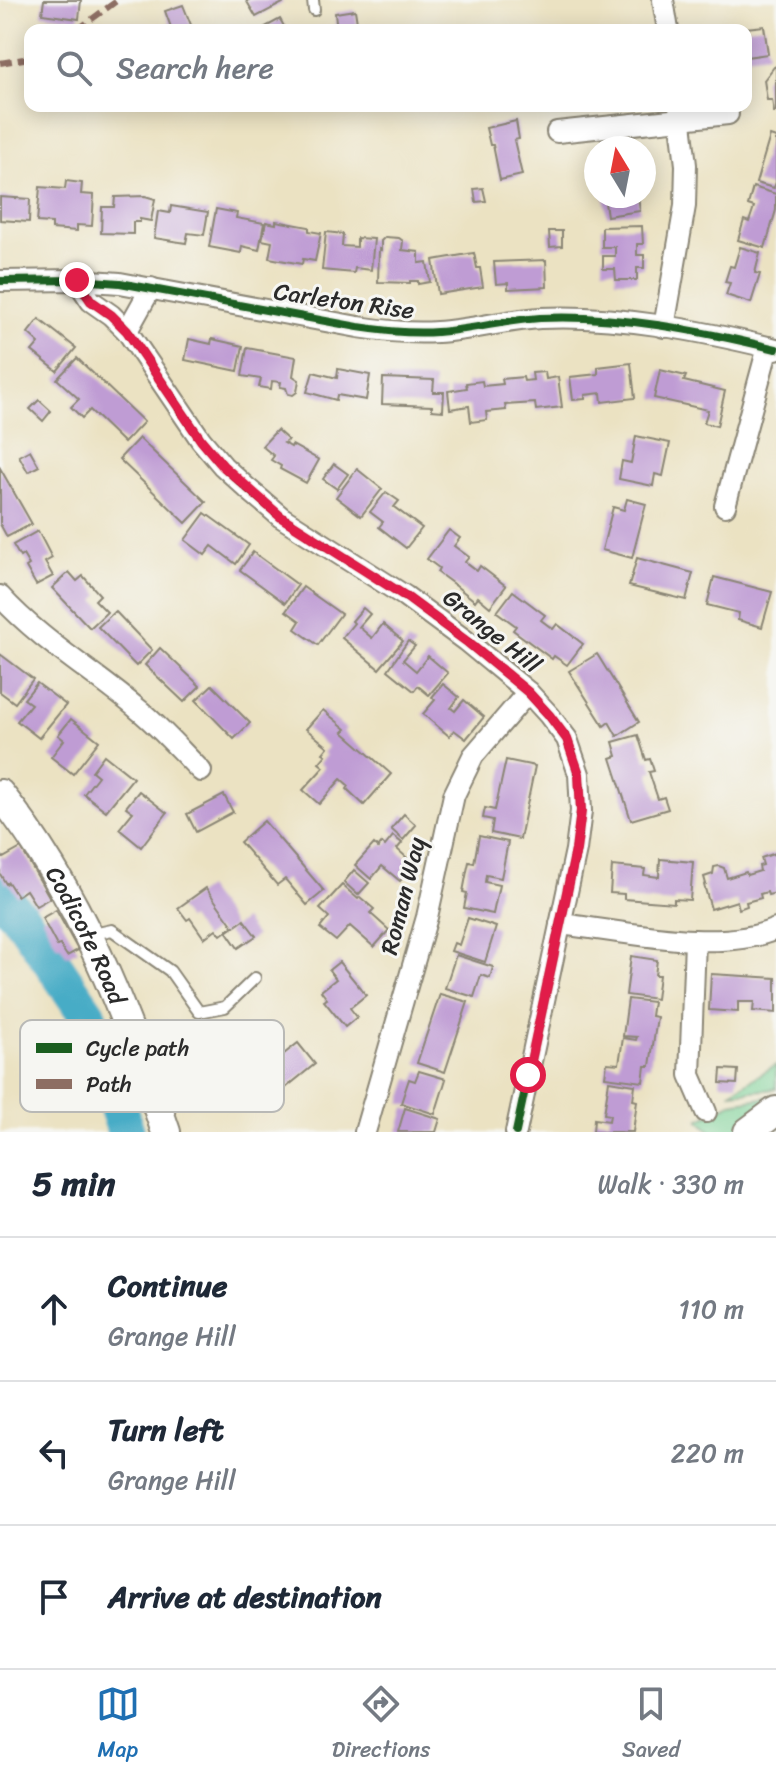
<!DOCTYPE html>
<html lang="en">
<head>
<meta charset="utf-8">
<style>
	:root { --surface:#fff; --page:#f2f2f3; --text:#1f2937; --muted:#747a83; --line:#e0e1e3; --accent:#1f6fb2 }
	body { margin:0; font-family:Sriracha,sans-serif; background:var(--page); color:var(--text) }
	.compass { position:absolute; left:584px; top:136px; width:72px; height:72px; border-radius:50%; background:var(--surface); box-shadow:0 4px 20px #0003; rotate:350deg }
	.stop { position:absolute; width:24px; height:24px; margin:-18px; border:6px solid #e11d48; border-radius:50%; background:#fff }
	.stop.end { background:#e11d48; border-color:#fff; box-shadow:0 2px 8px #0008 }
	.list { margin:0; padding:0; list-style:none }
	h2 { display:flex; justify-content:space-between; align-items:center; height:104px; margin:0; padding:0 32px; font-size:34px }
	h2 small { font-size:26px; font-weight:400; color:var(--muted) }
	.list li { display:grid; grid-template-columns:52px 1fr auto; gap:24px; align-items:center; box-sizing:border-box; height:144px; padding:0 32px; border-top:2px solid var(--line) }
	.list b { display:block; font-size:30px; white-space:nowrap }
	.list p { margin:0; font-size:26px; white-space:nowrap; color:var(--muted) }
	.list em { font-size:26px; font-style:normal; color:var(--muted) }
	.icon { flex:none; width:44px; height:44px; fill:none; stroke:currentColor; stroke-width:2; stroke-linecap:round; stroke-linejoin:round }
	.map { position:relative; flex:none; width:776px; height:1132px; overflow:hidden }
	.search { position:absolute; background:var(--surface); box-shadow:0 4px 20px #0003; left:24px; right:24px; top:24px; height:88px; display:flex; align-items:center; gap:20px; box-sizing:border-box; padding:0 28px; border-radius:16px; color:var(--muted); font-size:30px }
	.sheet { height:536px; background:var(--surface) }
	nav { display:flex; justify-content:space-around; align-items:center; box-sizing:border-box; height:112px; border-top:2px solid var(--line); background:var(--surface); font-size:22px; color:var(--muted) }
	nav a { display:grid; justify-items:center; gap:4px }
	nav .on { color:var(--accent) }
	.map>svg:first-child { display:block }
</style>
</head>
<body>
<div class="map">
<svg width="776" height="1132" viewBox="0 0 776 1132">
	<rect width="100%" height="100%" fill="#f6f6f2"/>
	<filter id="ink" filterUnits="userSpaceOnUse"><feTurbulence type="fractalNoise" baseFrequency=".0125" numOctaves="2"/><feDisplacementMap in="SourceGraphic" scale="16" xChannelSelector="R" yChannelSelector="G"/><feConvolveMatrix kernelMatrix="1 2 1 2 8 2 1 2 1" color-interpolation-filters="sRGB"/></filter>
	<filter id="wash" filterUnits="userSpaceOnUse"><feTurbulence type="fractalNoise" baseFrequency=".006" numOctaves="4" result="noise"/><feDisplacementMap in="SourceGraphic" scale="32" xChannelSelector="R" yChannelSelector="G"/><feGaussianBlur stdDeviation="1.8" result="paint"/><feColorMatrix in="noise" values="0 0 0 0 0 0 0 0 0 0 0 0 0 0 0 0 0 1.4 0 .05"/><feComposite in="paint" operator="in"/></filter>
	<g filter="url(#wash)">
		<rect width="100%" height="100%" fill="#ebe2c2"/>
		<g fill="#7cd195" stroke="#547e60" stroke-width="2">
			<path d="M776,1064V1089L729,1093L776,1065Z"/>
			<path d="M776,1096V1100L732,1132H712L699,1120L731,1103Z"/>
		</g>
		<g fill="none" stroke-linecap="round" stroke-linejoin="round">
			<path stroke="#47acc6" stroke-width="38" d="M0,895L25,923L87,1014L126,1132"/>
		</g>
		<g id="blocks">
			<g fill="#bf9cd4">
				<path d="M44,0H81L79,19L42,14Z"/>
				<path d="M246,0H281L283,3L256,17Z"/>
				<path d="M183,5L193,30H172L165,11Z"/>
				<path d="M355,10L358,29L337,30L335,13Z"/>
				<path d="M280,19L286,30H260Z"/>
				<path d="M764,26L768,54L746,57V28Z"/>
				<path d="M776,66V112H774L772,100H767L764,80L774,67Z"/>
				<path d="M516,121L519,139L514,140L522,175L500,180L493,145H490L486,128Z"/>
				<path d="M770,136L776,138V182L774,188L756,183Z"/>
				<path d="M66,181L82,183L81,194L94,195L92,226L77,225V231L52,229V223L37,222L40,187L65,189Z"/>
				<path d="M753,187L776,194V210L765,248L738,240L744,220L749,222L754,207L748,205Z"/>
				<path d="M483,188L486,201L476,202L474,189Z"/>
				<path d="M604,196H638L640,211L607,216Z"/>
				<path d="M0,197L30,199L29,222L0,220Z"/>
				<path d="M115,197L145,196L155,199L151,221L140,219V222H133V234L101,233L102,207H114Z"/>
				<path d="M171,206L208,212L204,235L188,233L186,243L154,238L158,211L170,213Z"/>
				<path d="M216,209L237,213L236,218L264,223L259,250L242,246L241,253L209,247Z"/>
				<path d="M276,221L309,227V231L321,233L315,261L303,259L302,264L269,258L272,242L262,240L266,222L276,224Z"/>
				<path d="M642,226L643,244H637V255H644V268H637V280H616L615,269H603V256H615V247H602V227Z"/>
				<path d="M549,231H562V246L550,247Z"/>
				<path d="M326,232L343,234L342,246L357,247V238L374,239L371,270L355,268L354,273L322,270Z"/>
				<path d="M385,237L399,238L403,241L402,250L419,252V263L427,262L430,282L418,284V281H410V283L378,282L379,249L381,250V241Z"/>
				<path d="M740,247L760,253L755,273L760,274L751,303L726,295L730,283L725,282L730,266L734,267Z"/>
				<path d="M474,253L477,268H480L483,287L438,294L433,260Z"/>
				<path d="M546,260L547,287L508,289V283L496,284L494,262Z"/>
				<path d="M39,319L76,348L57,371L32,351L39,343L28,333Z"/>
				<path d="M189,339L211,344L212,339L243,346L238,371L185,360Z"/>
				<path d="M247,348L296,357L293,376L299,380L297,392L293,395L288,394L286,388L280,387L281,382L272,381L271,389L259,387L261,379L242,376Z"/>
				<path d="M77,358L144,422L124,443L90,410L82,418L71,407L79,399L57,379Z"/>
				<path d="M631,363L635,398L602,402L601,393L585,395V399L573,400L570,377L598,374V367Z"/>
				<path d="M338,369L370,375L366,400L337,395L336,400L307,392L313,372L337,378Z"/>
				<path d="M660,370L686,376L684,381L725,391L717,426L704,423L708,410L654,398Z"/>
				<path d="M545,372L546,379L558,377L562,407L536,410L535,403L505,405L506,410L486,412L487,420L471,422L469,406L450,409L448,391L467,388L466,383L482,381L483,386L503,384L502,379L523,377L524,381L533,380L532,373Z"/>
				<path d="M383,378L434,380L433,392H444L443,411L432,410V406L382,404Z"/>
				<path d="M39,400L51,411L43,421L30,409Z"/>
				<path d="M277,430L288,440L284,443L291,447L292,445L319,460L306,483L280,469L281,466L271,460L274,456L262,446Z"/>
				<path d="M636,436L670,443L663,476L655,474L653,486L619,479L622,461L631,463Z"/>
				<path d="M139,438L206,502L186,523L119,459Z"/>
				<path d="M30,450L39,466L28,472L19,456Z"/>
				<path d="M334,464L348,474L337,489L323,479Z"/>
				<path d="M0,468L32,524L7,537L0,524Z"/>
				<path d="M357,469L382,489L361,516L336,497Z"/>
				<path d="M386,492L399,501L394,507L422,528L406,548L379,527L383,522L370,512Z"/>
				<path d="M627,499L646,504L632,558L602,550L613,507L624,510Z"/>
				<path d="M205,513L249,545L236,564L212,546L205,555L185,540Z"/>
				<path d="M449,530L460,538L454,546L469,557L465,562L477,571L480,566L506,586L490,607L478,597L475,601L456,586L437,572L439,568L427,559Z"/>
				<path d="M38,531L52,558L45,562L53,576L36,585L26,567L29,565L23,555L20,557L13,545Z"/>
				<path d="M253,552L298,585L285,603L240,570Z"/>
				<path d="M637,558L693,573L686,600L629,586Z"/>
				<path d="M69,572L77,581L83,576L100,595L95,600L107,612L90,628L52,588Z"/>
				<path d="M714,577L772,592L762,627L738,620L739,613L707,605Z"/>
				<path d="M303,587L341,614L318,645L295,629L300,621L286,611Z"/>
				<path d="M513,591L545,615L541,620L553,629L557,624L583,644L567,665L554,656L552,659L513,630L516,626L497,612Z"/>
				<path d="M363,608L370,614L359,627L372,638L383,624L403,641L379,669L342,638L354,623L352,621Z"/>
				<path d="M115,611L152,650L136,666L98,627Z"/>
				<path d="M408,641L415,646L403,660L416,671L428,656L448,673L429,695L418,686L414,691L388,670Z"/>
				<path d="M160,648L200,686L184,702L145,665Z"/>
				<path d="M0,654L33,679L15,703L0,692Z"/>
				<path d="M597,654L639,722L617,736L609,722L604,726L569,671Z"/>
				<path d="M37,683L66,705L39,738L17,721L31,704L24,699Z"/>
				<path d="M443,684L459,697L451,708L455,711L464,700L484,717L466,739L454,730L449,736L423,714L435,700L432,697Z"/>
				<path d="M212,685L250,723L234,739L196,700Z"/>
				<path d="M323,710L346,729L343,732L391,774L364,805L347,789L349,786L341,779L319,804L303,790L324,767L319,763L326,755L323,753L328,747L306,729Z"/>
				<path d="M71,719L99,741L73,774L51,757L64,740L58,735Z"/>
				<path d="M638,735L646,760L650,759L654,771L649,772L658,799L664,797L668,809L631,820L611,758L617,756L613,742Z"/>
				<path d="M104,755L133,778L106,811L84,794L98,776L92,771Z"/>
				<path d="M506,760L535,766L520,839L491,833L493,820L483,818L485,808L495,810Z"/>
				<path d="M139,791L167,813L141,847L119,829L133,812L126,807Z"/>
				<path d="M224,795L233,812L196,832L187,814Z"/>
				<path d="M404,814L416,825L403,840L391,829Z"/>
				<path d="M264,821L324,891L307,905L285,879L277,885L240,842Z"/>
				<path d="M393,836L402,843L397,849L414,864L400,881L382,866L371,879L355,865L374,844L378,848L382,843L385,846Z"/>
				<path d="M479,836L508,842L501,878L486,875L485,882L499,885L493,914L464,908L467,893L463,892L467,871L469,862L474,863Z"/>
				<path d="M21,848L50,898L36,906L26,890L17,896L8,882L6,884L0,874V857L2,856L3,858Z"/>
				<path d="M776,853V893L768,895L767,892L760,894L761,898L746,902L747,906L739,909L737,901L711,909L704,885L706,884L704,877L713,874L714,867L719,866L724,868L727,878L746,872L747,875L760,871L759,866L763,865L761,858Z"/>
				<path d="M660,859L693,862L690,900L674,899V903L624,899V894L610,893L612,866L645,869L644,875L659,877Z"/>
				<path d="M354,870L369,883L358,895L344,882Z"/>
				<path d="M342,885L358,899L360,897L374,909L370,913L389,930L374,947L350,926L336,941L320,928L329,917L320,909Z"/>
				<path d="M206,888L233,926L221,935L216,929L204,938L190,918L187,920L178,908Z"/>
				<path d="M56,910L78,950L67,956L60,945L57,946L42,918Z"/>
				<path d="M468,918L496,927L485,962L451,951L454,943L459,945Z"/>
				<path d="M244,920L256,936L238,948L227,932Z"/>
				<path d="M456,955L493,967L490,978L481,975L474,997L445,988Z"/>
				<path d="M631,956L657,960L655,975H659L656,999L626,995Z"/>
				<path d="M339,962L366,995L350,1008L357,1017L345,1027L324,1001L327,999L321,991L336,979L329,970Z"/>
				<path d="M711,974L776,978V1013L753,1011L754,1002H738V1012L709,1010Z"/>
				<path d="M440,994L468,1002L445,1072L417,1063Z"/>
				<path d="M628,999L653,1002L651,1016L657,1017L650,1066H645L643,1082L605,1077L607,1063L619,1064L623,1038L636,1040L637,1037L623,1036Z"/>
				<path d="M298,1043L315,1064L262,1107L237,1075L249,1065L257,1075Z"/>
				<path d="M721,1069L738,1070L737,1084L720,1083Z"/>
				<path d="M419,1071L446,1079L435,1114L401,1103L409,1079L415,1081Z"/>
				<path d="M609,1081L635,1085L633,1100L637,1101L633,1132H593L594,1119L609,1121L610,1115L604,1114Z"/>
				<path d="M405,1108L440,1119L436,1132H398Z"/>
			</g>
		</g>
	</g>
	<g filter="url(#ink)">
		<use href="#blocks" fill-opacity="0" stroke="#8b8676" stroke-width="2"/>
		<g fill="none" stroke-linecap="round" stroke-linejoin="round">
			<g stroke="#8b8676" stroke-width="14">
				<g id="lane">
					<path d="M313,0L314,10"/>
					<path d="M88,935L112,930L170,971L199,1012L225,1007L255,978"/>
				</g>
			</g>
			<g stroke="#8b8676" stroke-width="24">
				<g id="street">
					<path d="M663,0L668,30"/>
					<path d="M557,132L728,114"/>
					<path d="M77,280L91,301L111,315L127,331L201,440L223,466L248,489L281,517L405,596L466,641L528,692L549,715L567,739L579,774L581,811L576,850L516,1132"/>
					<path d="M0,281L77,280L120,283L358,327C384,331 411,334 437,332C472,330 506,320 540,318C616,314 702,331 776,349"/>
					<path d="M664,327L685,206L686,165L679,106"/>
					<path d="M127,331L151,288"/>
					<path d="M725,506L768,347"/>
					<path d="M0,596C41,641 93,671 139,710C161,728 181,751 201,771"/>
					<path d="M560,924C623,931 718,954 776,929"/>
					<path d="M695,941L690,1075L706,1112"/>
					<path d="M365,1132L427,917L454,795L473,756L528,692"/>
				</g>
			</g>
			<g stroke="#8b8676" stroke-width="32">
				<g id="secondary">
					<path id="s1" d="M0,794C79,892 126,1013 166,1132"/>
					<path d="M748,1132L776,1111"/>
				</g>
			</g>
			<use href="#lane" stroke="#fff" stroke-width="10"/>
			<use href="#street" stroke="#fff" stroke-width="20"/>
			<use href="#secondary" stroke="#fff" stroke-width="28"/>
			<g stroke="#8d6e63" stroke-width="6" stroke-dasharray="12 6" stroke-linecap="butt">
				<path d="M77,30L118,0"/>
				<path d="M0,63L30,58"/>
			</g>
			<g stroke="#f6f6f2" stroke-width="13">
				<g id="cycleway">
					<path d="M77,280L91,301L111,315L127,331L201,440L223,466L248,489L281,517L405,596L466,641L528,692L549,715L567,739L579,774L581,811L576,850L516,1132"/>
					<path d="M0,281L77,280L120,283L358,327C384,331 411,334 437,332C472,330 506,320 540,318C616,314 702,331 776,349"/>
				</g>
			</g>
			<use href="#cycleway" stroke="#1b5e20" stroke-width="8"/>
		</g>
	</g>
	<g fill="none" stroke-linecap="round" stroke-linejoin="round" filter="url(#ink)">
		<path stroke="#e11d48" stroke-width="10" d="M77,280L91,301L111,315L127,331L201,440L223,466L281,517L405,596L466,641L528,692L549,715L567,739L579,774L581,811L576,850L528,1075"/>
	</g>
	<g text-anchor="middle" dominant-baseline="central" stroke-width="6" stroke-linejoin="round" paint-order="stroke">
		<g font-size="24" fill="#2b2b2b" stroke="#f6f6f2">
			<text transform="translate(344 301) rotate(8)">Carleton Rise</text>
			<text transform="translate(492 631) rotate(39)">Grange Hill</text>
			<text transform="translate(403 896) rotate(-76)">Roman Way</text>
			<text stroke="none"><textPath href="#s1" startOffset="166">Codicote Road</textPath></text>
		</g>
	</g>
	<rect x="20" y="1020" width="264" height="92" rx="12" fill="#f6f6f2" stroke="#b9b9b6" stroke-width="2"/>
	<rect x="36" y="1043" width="36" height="10" fill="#1b5e20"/>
	<rect x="36" y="1079" width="36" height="10" fill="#8d6e63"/>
	<g font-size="22" fill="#2b2b2b">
		<text x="86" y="1056">Cycle path</text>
		<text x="86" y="1092">Path</text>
	</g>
</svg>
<svg class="compass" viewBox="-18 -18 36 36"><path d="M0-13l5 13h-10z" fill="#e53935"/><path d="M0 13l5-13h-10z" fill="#747a83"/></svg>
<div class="stop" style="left:528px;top:1075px"></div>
<div class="stop end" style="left:77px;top:280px"></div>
<div class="search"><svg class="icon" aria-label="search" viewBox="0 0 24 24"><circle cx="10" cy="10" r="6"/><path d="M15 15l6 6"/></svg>Search here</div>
</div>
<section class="sheet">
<h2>5 min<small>Walk · 330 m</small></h2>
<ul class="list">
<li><svg class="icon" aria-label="ahead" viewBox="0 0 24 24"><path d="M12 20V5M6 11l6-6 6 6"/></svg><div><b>Continue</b><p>Grange Hill</p></div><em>110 m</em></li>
<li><svg class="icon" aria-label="left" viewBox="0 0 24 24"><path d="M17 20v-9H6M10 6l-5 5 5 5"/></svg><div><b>Turn left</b><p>Grange Hill</p></div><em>220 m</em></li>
<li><svg class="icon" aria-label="arrive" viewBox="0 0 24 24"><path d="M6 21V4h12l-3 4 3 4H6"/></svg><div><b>Arrive at destination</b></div></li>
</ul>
</section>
<nav>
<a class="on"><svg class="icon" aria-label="map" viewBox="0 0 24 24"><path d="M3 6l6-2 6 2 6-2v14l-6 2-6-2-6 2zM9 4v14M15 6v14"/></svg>Map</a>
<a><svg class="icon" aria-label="directions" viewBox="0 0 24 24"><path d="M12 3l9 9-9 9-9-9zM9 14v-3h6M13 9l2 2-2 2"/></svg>Directions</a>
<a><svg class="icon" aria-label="saved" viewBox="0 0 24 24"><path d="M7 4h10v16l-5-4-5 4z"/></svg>Saved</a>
</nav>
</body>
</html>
